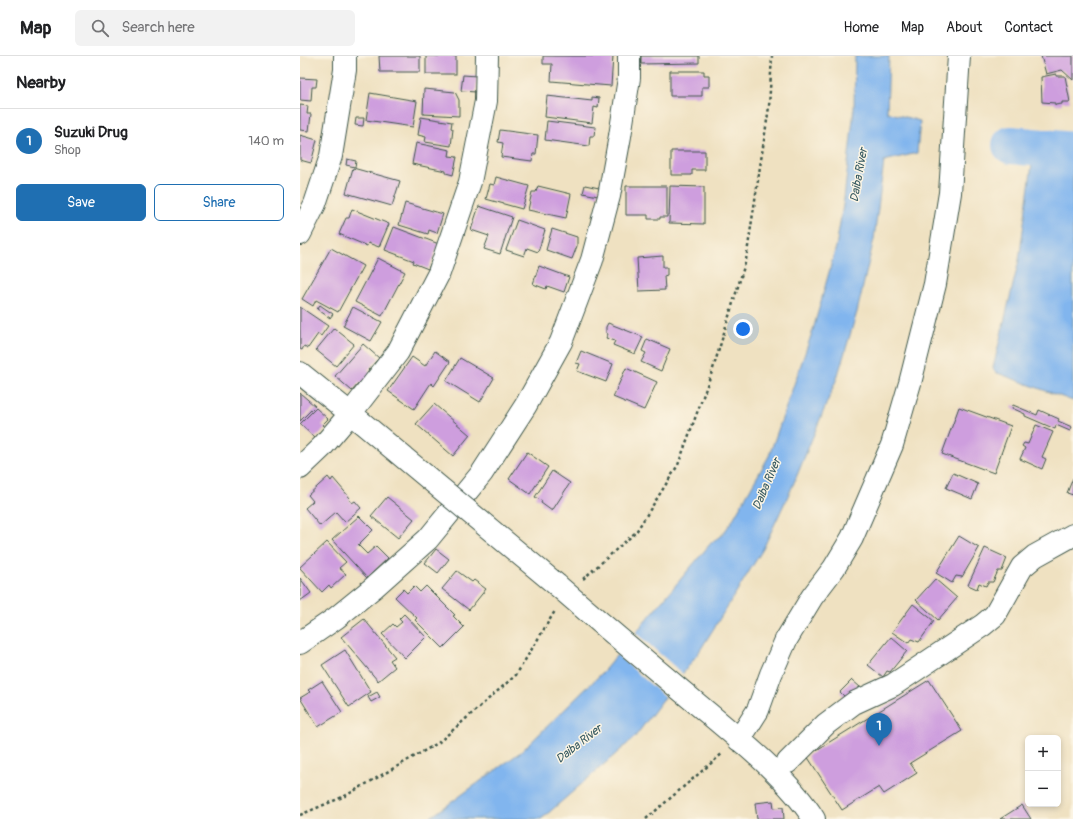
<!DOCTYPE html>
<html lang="en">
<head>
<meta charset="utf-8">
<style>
	:root { --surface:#fff; --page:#f2f2f2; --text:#202124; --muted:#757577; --line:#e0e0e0; --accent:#1f6fb2 }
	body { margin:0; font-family:Pangolin,sans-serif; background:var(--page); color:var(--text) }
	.controls { position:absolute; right:12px; bottom:12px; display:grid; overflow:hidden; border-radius:6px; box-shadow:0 2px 6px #0003 }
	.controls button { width:36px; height:36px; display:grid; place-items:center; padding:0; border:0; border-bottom:1px solid var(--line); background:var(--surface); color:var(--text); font:20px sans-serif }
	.you { position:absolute; left:443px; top:273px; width:14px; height:14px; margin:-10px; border:3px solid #fff; border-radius:50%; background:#1a73e8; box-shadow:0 0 0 6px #1a73e833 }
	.badge { display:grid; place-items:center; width:26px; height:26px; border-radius:50%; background:var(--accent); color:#fff; font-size:13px; font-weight:700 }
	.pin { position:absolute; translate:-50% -33px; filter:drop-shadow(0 1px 2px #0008) }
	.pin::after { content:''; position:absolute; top:21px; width:14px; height:12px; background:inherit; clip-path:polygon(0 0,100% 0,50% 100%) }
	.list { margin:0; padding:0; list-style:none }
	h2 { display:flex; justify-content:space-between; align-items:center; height:52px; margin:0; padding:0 16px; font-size:17px }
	h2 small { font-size:13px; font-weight:400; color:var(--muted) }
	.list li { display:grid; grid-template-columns:26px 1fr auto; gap:12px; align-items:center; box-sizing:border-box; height:64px; padding:0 16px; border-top:1px solid var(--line) }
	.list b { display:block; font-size:15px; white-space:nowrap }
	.list p { margin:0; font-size:13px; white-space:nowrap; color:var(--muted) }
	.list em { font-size:13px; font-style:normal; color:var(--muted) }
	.actions { display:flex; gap:8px; padding:12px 16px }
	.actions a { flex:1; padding:9px 0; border:1px solid var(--accent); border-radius:6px; text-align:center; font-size:14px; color:var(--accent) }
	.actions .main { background:var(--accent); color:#fff }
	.icon { flex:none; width:22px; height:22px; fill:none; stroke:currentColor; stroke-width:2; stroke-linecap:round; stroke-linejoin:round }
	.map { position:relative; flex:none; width:773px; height:763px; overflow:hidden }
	header { display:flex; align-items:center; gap:24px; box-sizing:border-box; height:56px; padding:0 20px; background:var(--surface); border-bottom:1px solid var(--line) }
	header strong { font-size:19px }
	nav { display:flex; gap:22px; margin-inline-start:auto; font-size:14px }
	.search { width:280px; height:36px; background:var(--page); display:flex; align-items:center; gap:10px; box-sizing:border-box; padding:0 14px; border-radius:6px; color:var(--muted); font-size:15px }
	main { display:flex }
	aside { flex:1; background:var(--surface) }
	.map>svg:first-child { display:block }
</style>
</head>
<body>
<header>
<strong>Map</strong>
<div class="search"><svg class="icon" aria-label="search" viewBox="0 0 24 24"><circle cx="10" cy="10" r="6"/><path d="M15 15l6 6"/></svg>Search here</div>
<nav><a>Home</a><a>Map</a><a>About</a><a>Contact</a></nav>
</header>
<main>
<aside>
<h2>Nearby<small></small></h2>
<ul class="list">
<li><span class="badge">1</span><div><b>Suzuki Drug</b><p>Shop</p></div><em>140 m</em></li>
</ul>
<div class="actions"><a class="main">Save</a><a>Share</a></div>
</aside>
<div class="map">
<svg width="773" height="763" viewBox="0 0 773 763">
	<rect width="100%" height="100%" fill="#fcf5e5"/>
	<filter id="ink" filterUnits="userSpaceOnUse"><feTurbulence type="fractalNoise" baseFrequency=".025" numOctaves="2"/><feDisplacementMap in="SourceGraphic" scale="8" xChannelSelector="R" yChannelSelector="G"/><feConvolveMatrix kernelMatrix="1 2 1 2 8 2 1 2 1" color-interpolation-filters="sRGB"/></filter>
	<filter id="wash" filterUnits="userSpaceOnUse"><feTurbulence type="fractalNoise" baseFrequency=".012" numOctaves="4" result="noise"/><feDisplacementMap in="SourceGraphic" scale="16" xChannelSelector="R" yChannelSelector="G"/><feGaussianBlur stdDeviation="0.9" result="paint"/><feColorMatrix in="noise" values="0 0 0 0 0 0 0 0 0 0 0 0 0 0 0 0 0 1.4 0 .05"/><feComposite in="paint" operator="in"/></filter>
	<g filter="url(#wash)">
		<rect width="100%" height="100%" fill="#efe1c1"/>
		<g fill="#81b5ee" stroke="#507991">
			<path d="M555,0H589L587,56L620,65L617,97L584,105L574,183L557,256L537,322L493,429L463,493L399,596L334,682L245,760L241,763H127L138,756L222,695L301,618L411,487L423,478L432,465L469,400L513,274L536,191L544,143L554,54Z"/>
			<path d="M715,75L773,80V345L695,316L693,312L719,204L732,108L725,104H714Z"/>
		</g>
		<path fill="#efe1c1" d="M334,575L384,619L366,642L316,598Z"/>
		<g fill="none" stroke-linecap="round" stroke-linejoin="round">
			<path stroke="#81b5ee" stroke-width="38" d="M711,89L773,95"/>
		</g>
		<g id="blocks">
			<g fill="#ce9ede">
				<path d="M79,0H120V16H80Z"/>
				<rect x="126" y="0" width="30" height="18"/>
				<path d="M243,0H313L311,30L251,25L252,8H243Z"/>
				<path d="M341,0H399V7L341,8Z"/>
				<path d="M741,0H773V24L762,14L746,18Z"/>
				<path d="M370,15H404V19H409V31H402V40H370Z"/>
				<path d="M756,18V20H765L770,46H762V48L755,49V47L742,46L741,21Z"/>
				<path d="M163,19L177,20L176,36L161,35Z"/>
				<path d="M0,22L17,23L16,31H12L11,45L0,44Z"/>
				<path d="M124,33L155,36L159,44V60L123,58Z"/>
				<path d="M70,37L117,45L113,71L66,64Z"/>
				<path d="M247,40L292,45V41L299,42L298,52L294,51L292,67L245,61Z"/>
				<path d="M0,49L8,50L7,58H11L9,75L0,74Z"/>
				<path d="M121,61L152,66L151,72L153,73L151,90L125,86L126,81L118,79Z"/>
				<path d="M56,62H64L63,70L55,69Z"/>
				<path d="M247,65L295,71L294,80H290L289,90L245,84Z"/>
				<path d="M200,74L238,79L236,98H233L232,105L201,101L203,87L198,86Z"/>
				<path d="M0,79L17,84L11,107L0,104Z"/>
				<path d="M116,87L150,94L149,100L157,101L153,119L146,117V115L112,108Z"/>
				<path d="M371,95H405V114H392V119H371Z"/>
				<path d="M47,103L56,105L55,111L46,109Z"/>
				<path d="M53,112L100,125L92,150L46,137Z"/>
				<path d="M196,121L229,130L222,153L186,143L190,128L194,129Z"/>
				<path d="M285,129L299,132L298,140L283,137Z"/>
				<path d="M238,130L271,138L266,162L228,154L232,136H236Z"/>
				<path d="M326,130H367V161H360V163H348V159H326Z"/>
				<path d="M370,130L404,131V168L369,167Z"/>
				<path d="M105,147L143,158L137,177L129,174L128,178L99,169Z"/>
				<path d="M179,150L212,161L200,198L184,193L189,180L171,174Z"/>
				<path d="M52,153L89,168L79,191L68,187L67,190L39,178L46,162H49Z"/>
				<path d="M217,164L245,174L238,196L227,192L224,200L206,194Z"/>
				<path d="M94,171L139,188L128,213L113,207L114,205L85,194Z"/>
				<path d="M252,173L277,181V190L272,203L246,194Z"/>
				<path d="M31,192L63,210L38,256L16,244L13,250L2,243Z"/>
				<path d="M363,200V211H367V219L364,220L365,234L339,235L337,202Z"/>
				<path d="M78,202L105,216L82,260L55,246Z"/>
				<path d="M239,210L269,221L264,236L247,230L246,233L233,228Z"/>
				<path d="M20,249L33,258L30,262L17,253Z"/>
				<path d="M0,251L28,270L21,280L18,278L8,292L4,290L2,294L0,293Z"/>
				<path d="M53,251L82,266L71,285L43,270Z"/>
				<path d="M308,267L343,281L335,298L313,289L315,285L306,282L308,278L306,277V271Z"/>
				<path d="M34,272L54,288L36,310L16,294Z"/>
				<path d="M347,283L370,293L361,315L341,306L346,297L342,295Z"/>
				<path d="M63,288L79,302L68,314L72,318L62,329L60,326L52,335L35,320Z"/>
				<path d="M135,295L150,306L134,330L131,327L114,353L88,335L112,301L125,310Z"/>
				<path d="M281,295L313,308L306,326L277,315L280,308L276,307Z"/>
				<path d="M160,302L194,322L180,346L146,325Z"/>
				<path d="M326,312L357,326L344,354L313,341Z"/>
				<path d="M0,337L15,350L0,365Z"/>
				<path d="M134,348L170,379L153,400L116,368Z"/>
				<path d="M713,349L737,359L739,354L759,363L758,365L772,371L770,375L756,369L755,373L725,360V358L712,352Z"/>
				<path d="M659,351L711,370L694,417L642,398Z"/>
				<path d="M16,352L28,363L22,369L26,372L15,382L0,368Z"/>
				<path d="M736,369L753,376L742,401L746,403L742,413L720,403L725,392L722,390L724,387L728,388Z"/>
				<path d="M227,396L248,411L230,438L209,423Z"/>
				<path d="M252,415L270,427L252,455L241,447L242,445L235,441Z"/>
				<path d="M653,417L678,428L672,443L646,432Z"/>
				<path d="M28,421L31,425L33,422L50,442L49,443L52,447L55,445L61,452L45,466L36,456L20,470L5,452L13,445L8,439Z"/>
				<path d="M773,422V439L767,437Z"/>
				<path d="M87,441L114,463L98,482L71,460Z"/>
				<path d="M59,460L73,474L58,489L67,498L76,490L88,502L67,522L32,484Z"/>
				<path d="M659,480L679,492L662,521L656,520L652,527L636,517Z"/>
				<path d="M27,486L46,506L39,512L46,518L31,532L29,529L22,536L0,512V511Z"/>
				<path d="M685,492L707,502L702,515H698L693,526H688L686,530L679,527L677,533L668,529Z"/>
				<path d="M136,493L149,503L138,517L125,507Z"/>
				<path d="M157,515L172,526L174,524L186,533L169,554L142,533Z"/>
				<path d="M0,522L11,537L0,545Z"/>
				<path d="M635,523L657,542L638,564L616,544Z"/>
				<path d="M114,530L120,536L126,530L155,559L153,560L164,571L143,592L115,564L117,562L95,541L103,533L107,537Z"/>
				<path d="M613,548L634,565L619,586L611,583L608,587L592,576Z"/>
				<path d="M104,558L126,581L105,602L82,578L93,568L96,571L102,566L99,563Z"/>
				<path d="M64,563L95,601L90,604L95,611L78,625L41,581Z"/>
				<path d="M591,581L607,595L590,616L587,615L583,621L568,609Z"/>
				<path d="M45,594L71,636L49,651L22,609Z"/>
				<path d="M552,624L560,631L545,641L540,636Z"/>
				<path d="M629,624L662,675L610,707L617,717L584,738L579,731L542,754L507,700Z"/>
				<path d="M22,625L42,656L18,671L0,642L10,636L8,634Z"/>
				<path d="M77,636L80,641L71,646L68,641Z"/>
				<path d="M473,745L474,752L483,751L484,763H457L455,747Z"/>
				<path d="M722,749L731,763H700Z"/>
			</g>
		</g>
	</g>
	<g filter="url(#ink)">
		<use href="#blocks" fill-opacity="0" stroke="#3e5649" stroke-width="1"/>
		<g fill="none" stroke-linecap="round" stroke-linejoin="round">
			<g stroke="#3e5649" stroke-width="24">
				<g id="minor">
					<path d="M0,178L15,148L31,100L45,14V0"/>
					<path d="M0,317L61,366"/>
					<path d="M0,412L22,391L50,358L98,296L139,217L170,126L186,45L187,0"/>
					<path d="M257,529C305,571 354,612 402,652C439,683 489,723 514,763"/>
					<path d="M0,587L36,562L73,532L128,483L182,417L226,349L261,286L292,204L309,140L320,80L329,22V0"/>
					<path d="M439,684L458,654L471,618L486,584L512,541L534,512L552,482L592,389L610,327L635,228L650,137L659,0"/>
					<path d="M488,706L526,668L554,647L593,629L683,569L695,559L722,511L735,500L773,479"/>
				</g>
			</g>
			<g stroke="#3e5649" stroke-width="2.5" stroke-dasharray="3 3" stroke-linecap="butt">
				<path d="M283,523L336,476L378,409L413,313L446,204L469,51L472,0"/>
				<path d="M0,759L45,740L138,687L216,619L255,555"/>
				<path d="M346,763L423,697"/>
			</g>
			<use href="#minor" stroke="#fff" stroke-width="22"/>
			<g stroke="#3e5649" stroke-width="24" stroke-linecap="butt">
				<path id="minor-bridge" d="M61,366L257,529"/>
			</g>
			<use href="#minor-bridge" stroke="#fff" stroke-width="22"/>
		</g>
	</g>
	<g text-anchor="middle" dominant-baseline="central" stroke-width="3" stroke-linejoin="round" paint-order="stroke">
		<g font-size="12" font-style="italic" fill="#385b62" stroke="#fcf5e5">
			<text transform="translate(559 119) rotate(-80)">Daiba River</text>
			<text transform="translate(467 428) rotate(-67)">Daiba River</text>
			<text transform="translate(279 688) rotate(-38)">Daiba River</text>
		</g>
	</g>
</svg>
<div class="controls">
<button>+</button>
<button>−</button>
</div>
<div class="you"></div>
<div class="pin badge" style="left:579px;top:690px">1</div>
</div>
</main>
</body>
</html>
